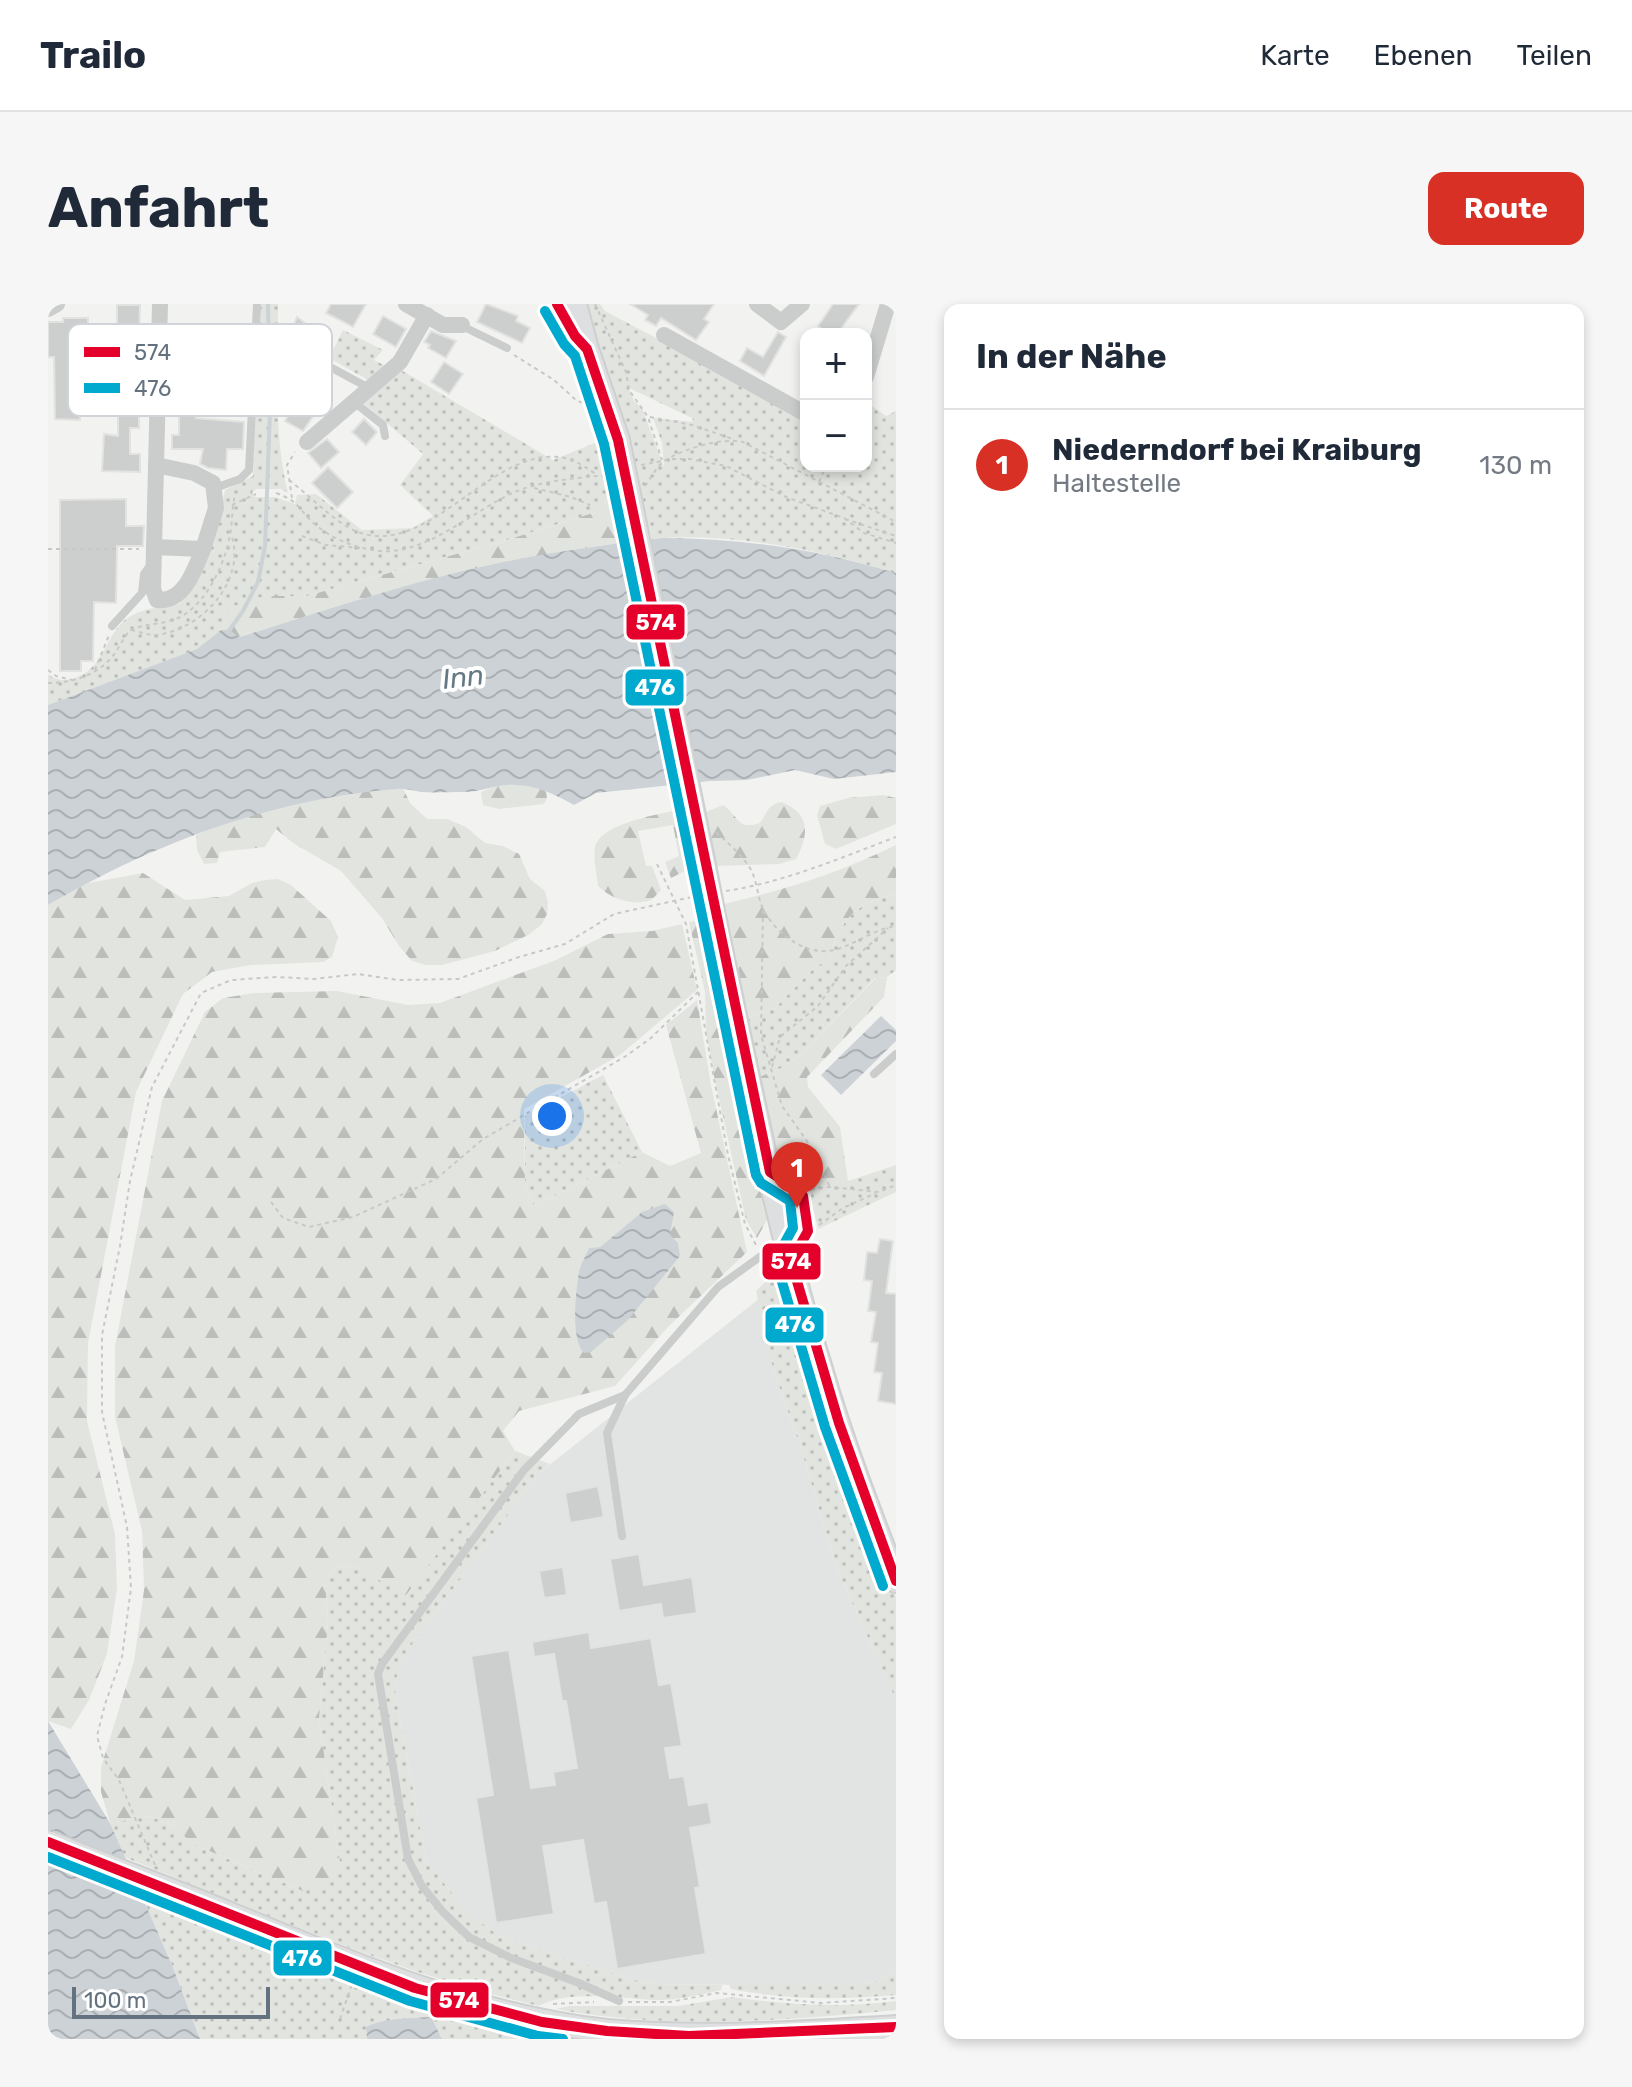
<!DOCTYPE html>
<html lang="de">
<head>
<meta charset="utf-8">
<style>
	:root { --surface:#fff; --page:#f6f6f7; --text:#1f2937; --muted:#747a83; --line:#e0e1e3; --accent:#d93025 }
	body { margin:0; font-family:Rubik,sans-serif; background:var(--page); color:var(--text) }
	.controls { position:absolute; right:24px; top:24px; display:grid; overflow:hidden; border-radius:16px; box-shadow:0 4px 12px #0003 }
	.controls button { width:72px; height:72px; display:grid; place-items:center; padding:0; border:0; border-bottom:2px solid var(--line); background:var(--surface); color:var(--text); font:40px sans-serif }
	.scale { position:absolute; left:24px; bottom:20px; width:198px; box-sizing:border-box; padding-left:8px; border:4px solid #64717f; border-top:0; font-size:22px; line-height:28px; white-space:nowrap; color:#64717f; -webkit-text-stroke:6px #fff; paint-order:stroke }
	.you { position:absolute; left:504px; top:812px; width:28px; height:28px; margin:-20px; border:6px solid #fff; border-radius:50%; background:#1a73e8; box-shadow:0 0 0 12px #1a73e833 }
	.badge { display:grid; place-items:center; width:52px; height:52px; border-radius:50%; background:var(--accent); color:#fff; font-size:26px; font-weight:700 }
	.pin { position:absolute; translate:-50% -66px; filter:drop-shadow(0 2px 4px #0008) }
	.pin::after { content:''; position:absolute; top:42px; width:28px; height:24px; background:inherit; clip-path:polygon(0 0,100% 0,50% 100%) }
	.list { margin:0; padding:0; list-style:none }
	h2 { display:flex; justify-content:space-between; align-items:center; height:104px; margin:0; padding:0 32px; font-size:34px }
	h2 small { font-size:26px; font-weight:400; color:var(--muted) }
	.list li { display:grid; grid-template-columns:52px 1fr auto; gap:24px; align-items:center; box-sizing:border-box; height:112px; padding:0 32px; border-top:2px solid var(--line) }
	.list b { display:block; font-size:30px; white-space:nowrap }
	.list p { margin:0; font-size:26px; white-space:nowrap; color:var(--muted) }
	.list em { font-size:26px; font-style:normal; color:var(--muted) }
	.map { position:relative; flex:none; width:848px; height:1735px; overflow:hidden; border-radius:16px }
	header { display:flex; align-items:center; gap:48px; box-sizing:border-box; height:112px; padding:0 40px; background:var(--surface); border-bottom:2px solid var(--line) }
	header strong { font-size:38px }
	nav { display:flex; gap:44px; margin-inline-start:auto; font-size:28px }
	.intro { display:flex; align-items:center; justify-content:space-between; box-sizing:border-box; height:192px; padding:0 48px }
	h1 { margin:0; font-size:56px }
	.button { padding:20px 36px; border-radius:16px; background:var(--accent); color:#fff; font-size:28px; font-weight:700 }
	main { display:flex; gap:48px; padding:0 48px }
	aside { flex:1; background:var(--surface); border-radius:16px; box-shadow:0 4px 12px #0003 }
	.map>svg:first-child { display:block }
</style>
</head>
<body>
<header>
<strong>Trailo</strong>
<nav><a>Karte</a><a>Ebenen</a><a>Teilen</a></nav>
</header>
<div class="intro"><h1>Anfahrt</h1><a class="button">Route</a></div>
<main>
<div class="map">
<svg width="848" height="1735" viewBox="0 0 848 1735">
	<defs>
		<pattern id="green-dots" width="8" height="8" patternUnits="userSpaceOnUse" patternTransform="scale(2)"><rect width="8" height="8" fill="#e2e5df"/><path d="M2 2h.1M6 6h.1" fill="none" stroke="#bbbeba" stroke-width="1.8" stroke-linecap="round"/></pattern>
		<pattern id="forest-firs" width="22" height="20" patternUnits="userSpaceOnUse" patternTransform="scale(2)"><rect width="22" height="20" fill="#e2e5df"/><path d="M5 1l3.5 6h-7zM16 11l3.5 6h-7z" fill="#bbbeba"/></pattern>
		<pattern id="water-waves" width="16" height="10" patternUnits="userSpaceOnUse" patternTransform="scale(2)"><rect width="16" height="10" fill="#ccd2d6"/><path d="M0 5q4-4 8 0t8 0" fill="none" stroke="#a9afb3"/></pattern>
	</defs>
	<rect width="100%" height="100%" fill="#f2f3f1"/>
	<path fill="#e2e4e3" d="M712,994L725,1064L753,1144L788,1262L848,1396V1667L830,1677L817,1680L782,1682L610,1680L584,1676L451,1632L419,1608L378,1557L346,1381L356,1351L490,1170Z"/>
	<g fill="url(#green-dots)" fill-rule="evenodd">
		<path d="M210,0H230C230,63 225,128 240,189L233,185H208L204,188L207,193H227L247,200L249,191L268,190L314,226L364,224L385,212L352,181L375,150L314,98L353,66L505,156L561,133L567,162L566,182L561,194L548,208L462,235L255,293L229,292L177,317L173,326L150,345L0,401V370C7,376 14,377 23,375C56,367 55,335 77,316C92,304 112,303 131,300C157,265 168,228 177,186L205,172Z"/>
		<path d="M534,0H552L557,7L758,113V162H818V98L838,112L848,107V269C775,247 679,227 604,235L588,174ZM581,84L644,114L646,118L605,114L614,139L616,163L594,104L586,97Z"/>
		<path d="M295,26L335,46L326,56L336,61L320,76L281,54Z"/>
		<path d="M848,590V666L839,673L827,674L752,751L736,763L711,773L699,714L726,705L766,664L781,655C794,614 805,600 848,590Z"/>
		<path d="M555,771L594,848L486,902L477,880V812Z"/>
		<path d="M848,861V888L770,925L760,882L800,877Z"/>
		<path d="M730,966L737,972L828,1245L848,1293V1396L788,1262L753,1144L725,1064L708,987Z"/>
		<path d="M467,1147L502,1160L490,1170L356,1351L346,1381L378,1557L419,1608L451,1632L584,1676L610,1680L674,1681L673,1686C652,1691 626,1697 604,1696C572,1694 519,1686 491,1702C348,1670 212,1607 76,1553L62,1519L101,1512L124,1521L145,1540L255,1587L292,1560L271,1415L280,1318L277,1276L291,1261L308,1263L358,1290Z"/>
		<path d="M93,1590C232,1644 370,1708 517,1735H394L382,1713L318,1723L319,1735H152L124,1661Z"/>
		<path d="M848,1667V1691C792,1696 739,1696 683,1685L681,1681L817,1680L830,1677Z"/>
		<path d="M684,1693C739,1701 793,1704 848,1697V1706C736,1717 619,1726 508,1705L521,1702H630Z"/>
	</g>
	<g fill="url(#forest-firs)" fill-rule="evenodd">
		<path d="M566,182L572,187L581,238C447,253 319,294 190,333L181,326H173L177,317V308C204,290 224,291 255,293L462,235L548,208L561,194Z"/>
		<path d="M469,480L498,486L499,494L496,500L451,505L435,501L433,488L448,482Z"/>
		<path d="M355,484L362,499L379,515H399L418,523L437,539L455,542L471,550L482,575L497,587L500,598L499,610L494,620L482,630L447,647L394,661H378L364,657L351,642L334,614L293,567L245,539L228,525L217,543L172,548L169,559L156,560L149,546L148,531C213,502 285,490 355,484Z"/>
		<path d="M835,491L848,494V520L788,545L777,540L769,511L772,502L800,494Z"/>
		<path d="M733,498C763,509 761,531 748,555L731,560L668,562L658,508L675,501C691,511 688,527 712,519C719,509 720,500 733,498Z"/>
		<path d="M631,506L647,566L637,567L623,574L617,558L631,552L625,521L590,527L598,562H604L613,586C613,587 604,595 603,596C585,603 562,594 550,582C549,570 545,556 547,544C550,520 611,510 631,506Z"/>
		<path d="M848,541V590C805,600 794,614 781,655L766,664L726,705L699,714L676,600C740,585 788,570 848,541Z"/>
		<path d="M95,569L137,596L181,592L204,579L217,576L230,575L243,581L283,617L290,633L284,653L275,658L203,661L164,668L135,690L88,788L40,1039L39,1117L67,1230L69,1284L59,1350L41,1396L23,1425L0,1417V601L35,580Z"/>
		<path d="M658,615L722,903L719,916L709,934L698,916L666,772L658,728L657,688L641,618Z"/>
		<path d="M634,620L649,686L572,751L476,805L477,880L486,902L594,848L622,862L653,849L618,721L649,696L663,781L699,948L620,1023L567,1082L471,1107L455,1127L467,1147L358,1291L308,1263L291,1261L277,1276L280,1318L271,1415L292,1560L281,1579L255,1587L145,1540L124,1521L101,1512L62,1519L53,1488V1463L86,1357L96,1286L94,1227L67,1113V1042L114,797L157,708L175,694L206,689L289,687L360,701L392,699L508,656L560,630L604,627ZM594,908L622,920V931L632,952L619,967L541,944L552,943Z"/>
		<path d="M839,673L836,693L759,773L760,783L792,823L800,877C788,878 773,883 762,882C723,878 717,803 711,773L736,763L752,751L828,674Z"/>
	</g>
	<g fill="url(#water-waves)">
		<path d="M615,234C694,234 772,246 848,269V468L786,475L747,466L699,476L662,477L548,489L526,501C502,488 480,477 451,482C439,484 429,488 416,488C402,488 387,489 373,488C365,487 358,484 349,485C227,494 106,539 0,601V401L149,345L173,326H181L191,333C276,307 363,277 451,259C505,248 559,240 615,234Z"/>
		<path d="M833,712L848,726V737L793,791L773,771Z"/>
		<path d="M617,900L626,908L622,931L630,939L632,952L580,1016L543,1048L536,1049C522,1035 528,987 531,968C533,959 538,952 541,944L552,943L594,908Z"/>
		<path d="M0,1417L62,1519L124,1661L152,1735H0Z"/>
		<path d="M383,1713L394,1735H319L318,1723C339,1713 360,1715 383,1713Z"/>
	</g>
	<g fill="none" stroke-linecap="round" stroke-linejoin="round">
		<path stroke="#ccd2d6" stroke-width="4" d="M180,328L195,307L210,278L217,242L222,107L220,0"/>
	</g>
	<g fill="#cdcece" stroke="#e2e2e1" stroke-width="2">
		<path d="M283,0H318L305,23L278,9Z"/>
		<path d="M438,0L470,12L468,17L482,24L474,39L429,18Z"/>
		<path d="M582,0H666L656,15L661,18L648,36L613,14L608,22L597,16L600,11Z"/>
		<path d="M785,0H811L789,30H781L770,22Z"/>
		<path d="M69,1H92L90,77H75V69H69Z"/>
		<path d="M335,12L358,25L348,43L325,30Z"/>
		<path d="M249,13L268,27L259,43L241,33Z"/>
		<path d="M15,14H40V58L31,59L32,116L7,115L6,53H0V18H15Z"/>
		<path d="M383,27L408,37L398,54L380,44L382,41L376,38Z"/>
		<path d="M730,28L738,33L716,72L692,57L699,44L715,53Z"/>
		<path d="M396,58L415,70L401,90L383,78Z"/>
		<path d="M246,100L266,111L255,127L237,117Z"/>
		<path d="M70,104H91V124H82V150H92V168L54,167L56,130L70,132Z"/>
		<path d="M131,109H148V114L196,118L195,145H179L178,166L160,164L152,160L155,145H124V131H131Z"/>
		<path d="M316,115L329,128L318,141L304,128Z"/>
		<path d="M279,135L291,148L273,164L260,149Z"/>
		<path d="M280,163L305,188L289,204L264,179Z"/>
		<path d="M78,195V222H96L95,242H69L68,299L46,298L45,357H33V367H12V196Z"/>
		<path d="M832,935L845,937L838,989L848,990V1100L830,1097L834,1069L826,1068L830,1039L823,1038L828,1008L820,1007L824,977L816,976L819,948L829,949Z"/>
		<path d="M550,1182L556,1213L522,1219L517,1189Z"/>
		<path d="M591,1250L596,1281L644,1273L649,1309L615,1314L613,1300L571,1307L562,1255Z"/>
		<path d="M515,1263L519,1291L496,1294L491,1267Z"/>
		<path d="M541,1328L543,1344L603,1334L611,1381L623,1379L634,1442L617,1444L622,1474L636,1472L641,1501L660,1498L664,1520L642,1524L652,1583L647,1584L658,1650L569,1665L558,1598L546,1600L535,1536L495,1542L506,1610L448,1619L428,1494L445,1491L423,1352L461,1346L483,1484L507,1481L505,1468L529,1464L518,1397H514L506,1350L486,1353L484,1338Z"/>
	</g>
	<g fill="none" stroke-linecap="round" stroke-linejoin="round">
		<g stroke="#cecfcf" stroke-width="26">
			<g id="secondary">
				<path d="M509,0L528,34"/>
				<path d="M527,0L539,45L570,136L655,556"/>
				<path d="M668,622C700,770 728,920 773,1065C794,1137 821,1207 848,1277"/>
				<path d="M559,1727C656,1735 751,1729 848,1723"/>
			</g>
		</g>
		<g stroke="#c8c8c9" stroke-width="2" stroke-dasharray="4 4" stroke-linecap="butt">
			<path d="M547,0L578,68L581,86L600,113L614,156"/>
			<path d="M466,51L506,76L529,97L539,100"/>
			<path d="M602,113L644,121L685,135"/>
			<path d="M624,155H642L678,162L738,193L796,214L816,229L848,239"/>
			<path d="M593,161L614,157"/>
			<path d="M241,176C261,191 288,220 310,228C382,255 445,139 517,154C529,157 539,164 549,171"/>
			<path d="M771,178L778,162"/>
			<path d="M597,182C603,174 609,162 616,157C635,145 674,133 695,138L848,218"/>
			<path d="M486,184L523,193L542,201"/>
			<path d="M228,189C254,198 251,208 269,222C285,235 306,243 325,246C374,256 426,205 469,187C498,176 529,174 559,171"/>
			<path d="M244,194L239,161L247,148"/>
			<path d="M184,201L208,190"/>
			<path d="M797,215L848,232"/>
			<path d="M254,232L278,241L312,244"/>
			<path d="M0,245H91"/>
			<path d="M83,326C94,328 103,333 114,330C157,322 199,274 183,230"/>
			<path d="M0,366L8,372L24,376"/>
			<path d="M47,366L61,331"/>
			<path d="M0,379C23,379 48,372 64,353C71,345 75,334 82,326C98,319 115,321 130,314C158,301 177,260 182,231C185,217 183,203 188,188"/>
			<path d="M668,528C680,539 693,550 702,564C709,575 709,592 715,605C726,627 753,649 779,647C803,645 823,625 848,622"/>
			<path d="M609,560L638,620L680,851L697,920L709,943"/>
			<path d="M678,587C737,578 792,554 848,533"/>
			<path d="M715,606L713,731L734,802L759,837L782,883"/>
			<path d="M724,763L732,733L770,702L798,662L840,624"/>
			<path d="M763,885L782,883L831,888L848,881"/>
			<path d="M223,898L235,914L261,923L305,913L388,875L435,835L578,752L603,734L651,687"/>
			<path d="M771,921L795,904L828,889"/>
			<path d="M107,1561L71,1476L55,1454L49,1432L57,1400L74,1353L83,1284L79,1223L54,1108V1031L72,942L82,877L104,783L153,689L183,676L229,673L266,675L310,670L350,676L410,675L471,653L517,640L566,610L644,593"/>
			<path d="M580,1698H622L669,1689L773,1699L848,1694"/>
			<path d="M505,1700L546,1698"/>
			<path d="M292,1715L305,1677"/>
		</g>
		<g stroke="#cbcccc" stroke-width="8">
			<path d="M414,22L459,44"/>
			<path d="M279,34L270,52L271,57L321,84"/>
			<path d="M306,98L335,121L337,132"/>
			<path d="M167,184L192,175L201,166L209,0"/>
			<path d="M64,322L94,289L96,270L103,260"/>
			<path d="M826,770L848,750"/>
			<path d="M726,871L751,886L755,892L761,920L746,953"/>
			<path d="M574,1232L559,1129L577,1091L670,983L734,937"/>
			<path d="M571,1697L531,1679L463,1654L421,1633L395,1608L374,1582L360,1555L330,1370L334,1360L476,1166L531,1110L577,1091"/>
		</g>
		<g stroke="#cbcccc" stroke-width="16">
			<path d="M112,0L105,285L109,296C136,299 147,265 155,245"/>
			<path d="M358,0L395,21H414"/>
			<path d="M709,0L733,18L754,0"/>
			<path d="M0,5L9,0"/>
			<path d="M616,31L758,110"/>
			<path d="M818,73L840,0"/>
			<path d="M259,138L352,58L379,11"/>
			<path d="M106,243L155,245L168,204L165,179L146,169L108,161"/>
		</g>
		<use href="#secondary" stroke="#dedfe0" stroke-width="22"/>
		<g stroke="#cecfcf" stroke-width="26" stroke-linecap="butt">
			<g id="secondary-bridge">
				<path d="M655,556L668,622"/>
				<path d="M0,1538C60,1563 122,1585 182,1610C305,1660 426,1712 559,1727"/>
			</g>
		</g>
		<use href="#secondary-bridge" stroke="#dedfe0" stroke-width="22"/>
		<g stroke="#fff" stroke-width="16">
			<g id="bus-1">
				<path d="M509,0L527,32L539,45L570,136L722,868L751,886L755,892L760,927L743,957L791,1119L848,1277"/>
				<path d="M0,1538L367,1684L494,1718L559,1727L641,1732L848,1723"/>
			</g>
		</g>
		<g stroke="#fff" stroke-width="16">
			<g id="bus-2">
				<path d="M497,7L516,40L527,52L556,140L708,871L713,879L742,897L745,924L730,951L729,961L777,1123L835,1282"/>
				<path d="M0,1553L362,1697L490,1732L515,1735"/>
			</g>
		</g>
		<use href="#bus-1" stroke="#e4002b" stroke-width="10"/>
		<use href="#bus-2" stroke="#00a9ce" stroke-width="10"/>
	</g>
	<g text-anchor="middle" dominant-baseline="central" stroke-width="8" stroke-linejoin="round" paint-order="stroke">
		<g font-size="28" font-style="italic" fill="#657984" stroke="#fff">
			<text transform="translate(415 373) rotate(-7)">Inn</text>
		</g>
	</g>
	<rect x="20" y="20" width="264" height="92" rx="12" fill="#fff" stroke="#d0d4d9" stroke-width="2"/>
	<rect x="36" y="43" width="36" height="10" fill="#e4002b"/>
	<rect x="36" y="79" width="36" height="10" fill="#00a9ce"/>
	<g font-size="22" fill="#64717f">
		<text x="86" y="56">574</text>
		<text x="86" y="92">476</text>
	</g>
	<g stroke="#fff" stroke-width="3">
		<rect x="577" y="299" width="61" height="38" rx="8" fill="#e4002b"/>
		<rect x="576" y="364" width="61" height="39" rx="8" fill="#00a9ce"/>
		<rect x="713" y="938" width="61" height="39" rx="8" fill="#e4002b"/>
		<rect x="716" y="1002" width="61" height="38" rx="8" fill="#00a9ce"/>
		<rect x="224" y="1635" width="61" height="38" rx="8" fill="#00a9ce"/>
		<rect x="381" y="1677" width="61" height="38" rx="8" fill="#e4002b"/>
	</g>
	<g font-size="22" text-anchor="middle" font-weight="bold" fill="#fff">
		<text x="608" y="326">574</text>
		<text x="607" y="391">476</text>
		<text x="743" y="965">574</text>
		<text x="747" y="1028">476</text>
		<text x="254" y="1662">476</text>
		<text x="411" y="1704">574</text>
	</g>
</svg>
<div class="controls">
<button>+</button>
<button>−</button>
</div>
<div class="scale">100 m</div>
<div class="you"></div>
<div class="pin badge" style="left:749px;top:904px">1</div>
</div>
<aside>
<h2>In der Nähe<small></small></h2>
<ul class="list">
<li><span class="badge">1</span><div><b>Niederndorf bei Kraiburg</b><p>Haltestelle</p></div><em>130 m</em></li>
</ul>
</aside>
</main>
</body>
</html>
